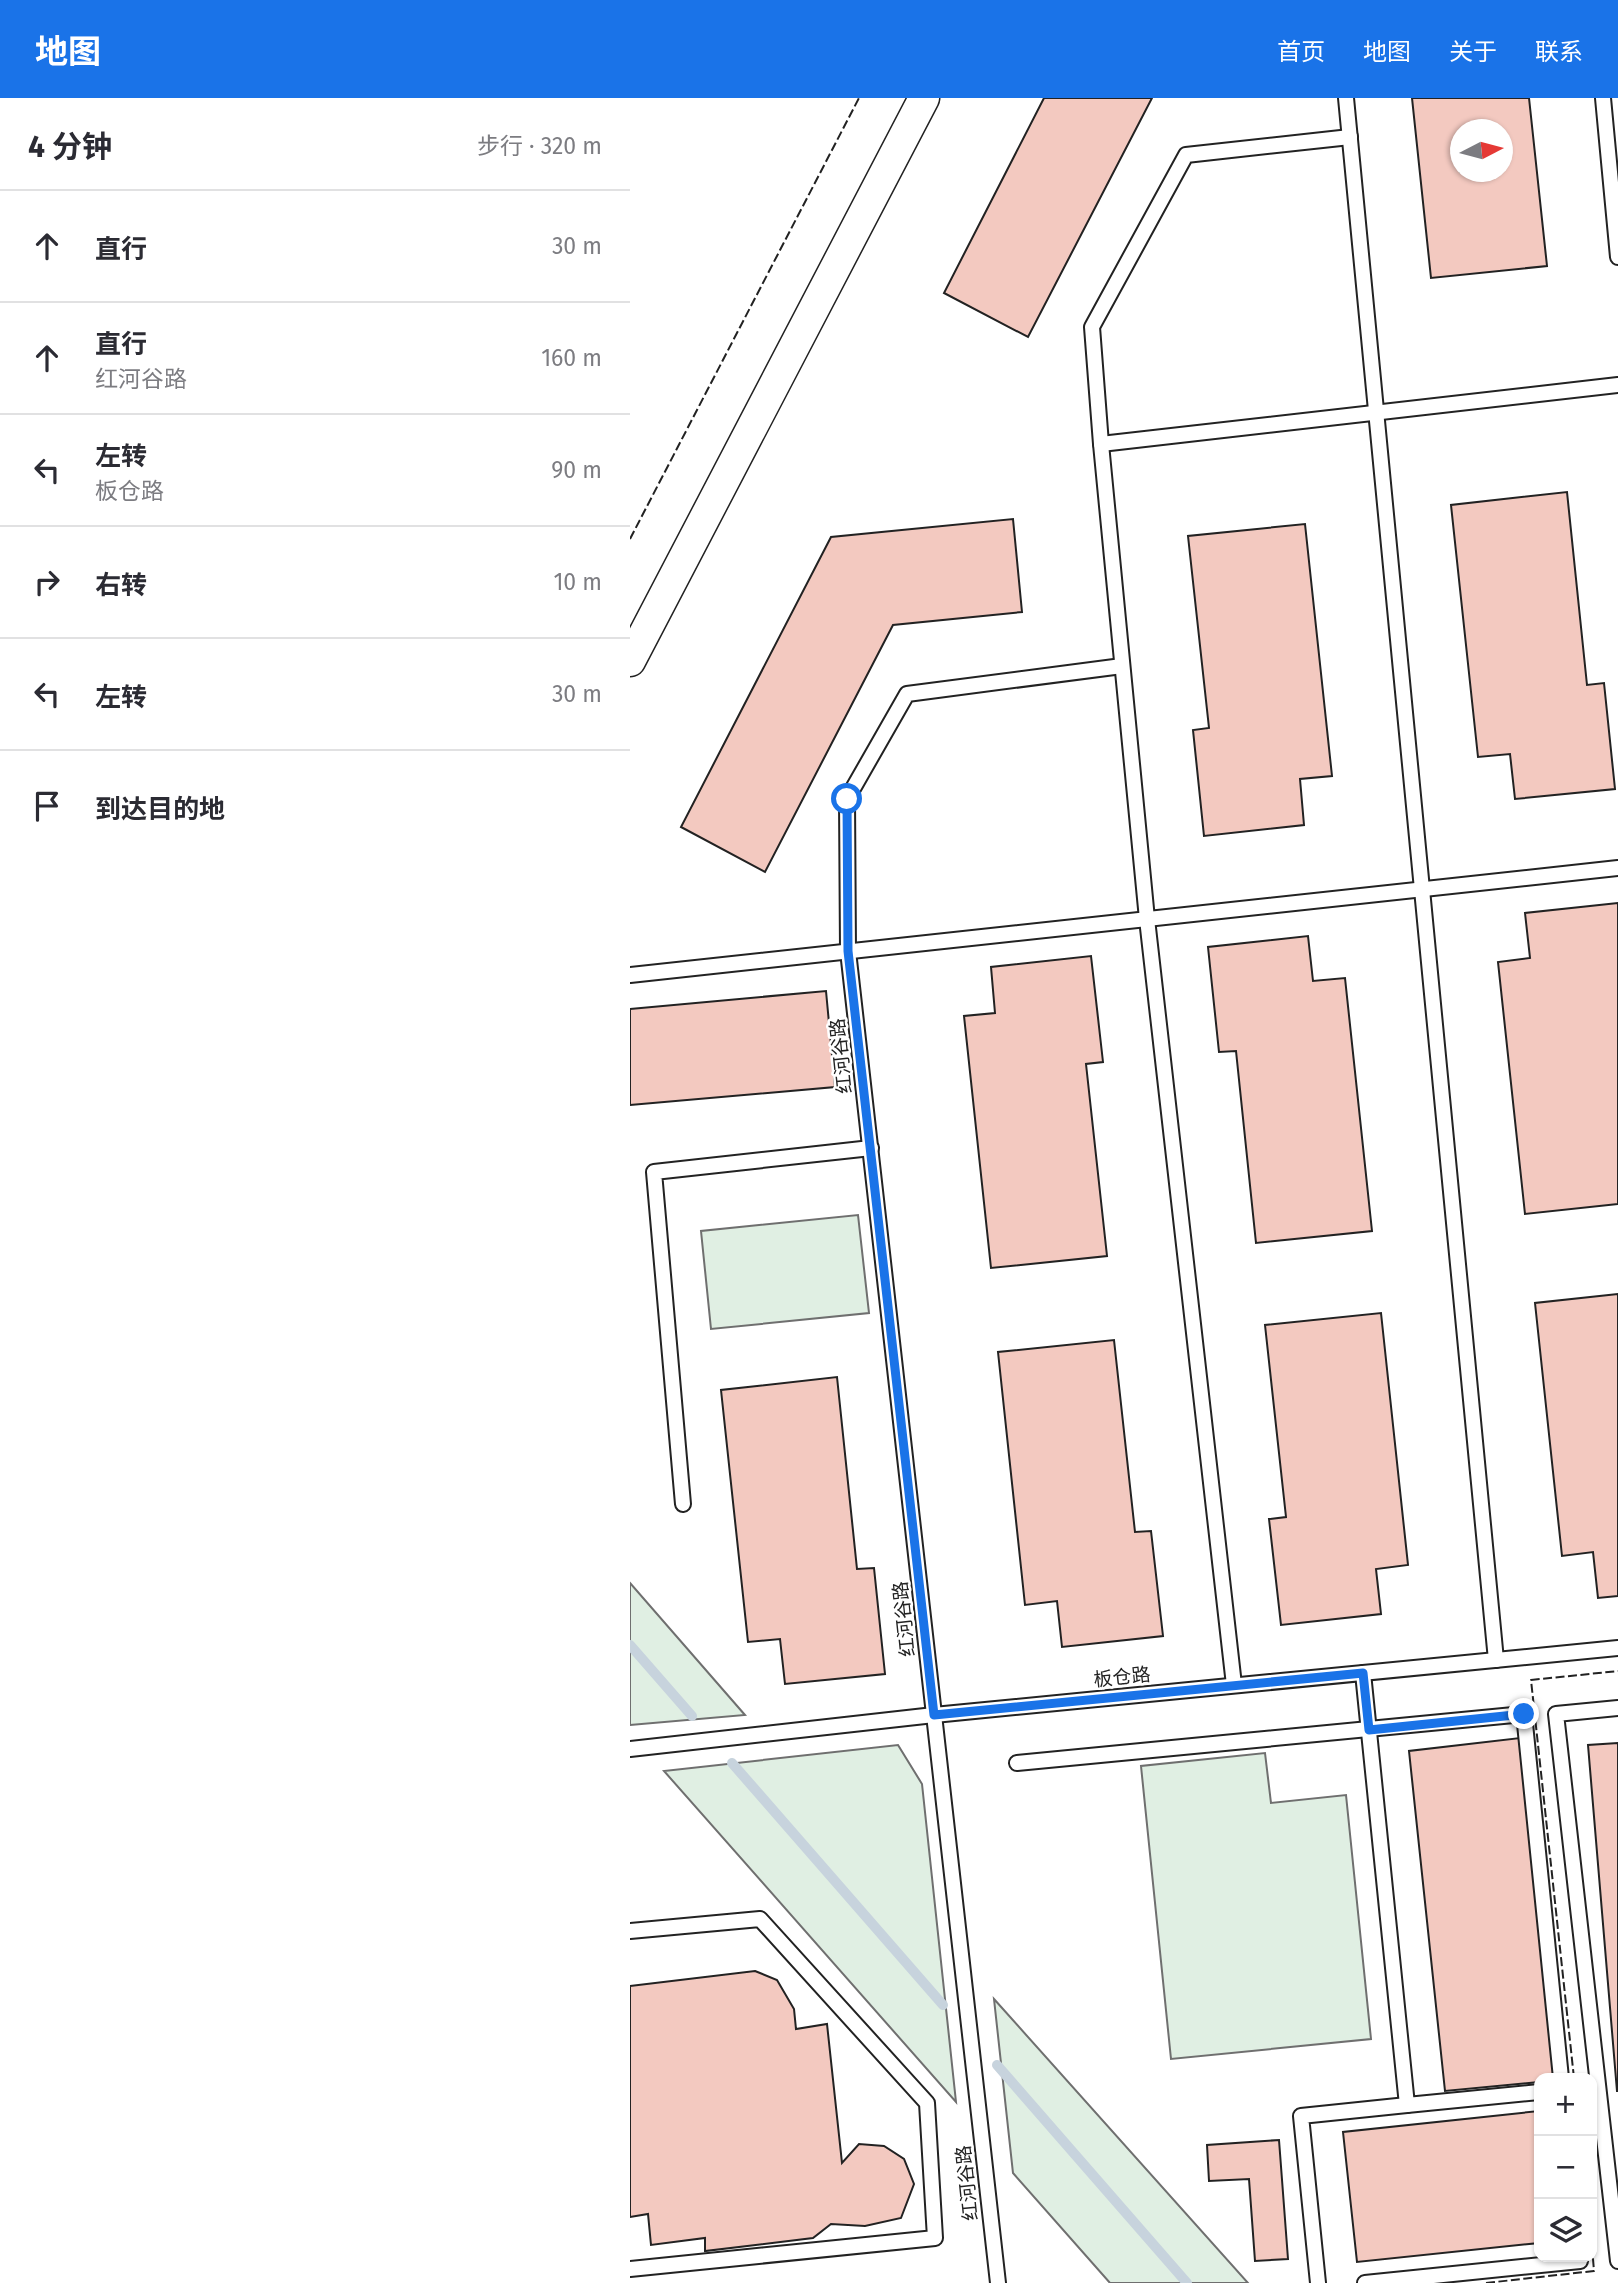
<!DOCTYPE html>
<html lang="zh">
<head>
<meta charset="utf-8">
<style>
	:root { --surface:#fff; --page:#f2f2f3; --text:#2b2b33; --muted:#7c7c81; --line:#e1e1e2; --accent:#1a73e8 }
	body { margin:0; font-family:"Fira Sans","Noto Sans SC",sans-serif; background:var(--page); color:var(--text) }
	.controls { position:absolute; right:21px; bottom:21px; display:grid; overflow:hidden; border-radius:14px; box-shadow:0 2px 5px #0004 }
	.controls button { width:63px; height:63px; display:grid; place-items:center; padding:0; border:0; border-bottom:2px solid var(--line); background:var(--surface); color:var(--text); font:35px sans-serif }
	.compass { position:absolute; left:820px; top:21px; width:63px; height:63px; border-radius:50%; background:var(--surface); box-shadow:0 2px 5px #0004; rotate:84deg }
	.stop { position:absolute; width:21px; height:21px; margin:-16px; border:5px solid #1a73e8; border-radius:50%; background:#fff }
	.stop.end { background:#1a73e8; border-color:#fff; box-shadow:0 2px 7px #0008 }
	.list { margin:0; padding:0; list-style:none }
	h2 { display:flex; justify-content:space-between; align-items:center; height:91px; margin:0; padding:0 28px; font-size:30px }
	h2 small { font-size:23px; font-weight:400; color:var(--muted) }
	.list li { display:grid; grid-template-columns:46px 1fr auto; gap:21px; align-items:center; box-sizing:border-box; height:112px; padding:0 28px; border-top:2px solid var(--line) }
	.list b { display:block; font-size:26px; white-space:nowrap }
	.list p { margin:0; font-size:23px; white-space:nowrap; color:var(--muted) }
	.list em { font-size:23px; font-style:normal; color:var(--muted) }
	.icon { flex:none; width:38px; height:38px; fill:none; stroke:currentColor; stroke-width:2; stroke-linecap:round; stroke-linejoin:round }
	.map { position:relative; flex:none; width:988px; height:2185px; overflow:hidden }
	header { display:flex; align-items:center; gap:42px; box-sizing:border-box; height:98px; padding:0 35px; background:var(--accent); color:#fff }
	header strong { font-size:33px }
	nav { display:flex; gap:38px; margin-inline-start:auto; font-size:24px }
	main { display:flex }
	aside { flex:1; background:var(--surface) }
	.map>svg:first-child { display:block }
</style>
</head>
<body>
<header>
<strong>地图</strong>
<nav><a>首页</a><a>地图</a><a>关于</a><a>联系</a></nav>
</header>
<main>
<aside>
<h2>4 分钟<small>步行 · 320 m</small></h2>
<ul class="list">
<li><svg class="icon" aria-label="ahead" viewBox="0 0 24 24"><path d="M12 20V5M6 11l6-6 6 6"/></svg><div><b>直行</b></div><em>30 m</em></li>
<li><svg class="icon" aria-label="ahead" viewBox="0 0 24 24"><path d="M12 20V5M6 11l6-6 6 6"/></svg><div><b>直行</b><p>红河谷路</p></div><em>160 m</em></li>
<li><svg class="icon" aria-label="left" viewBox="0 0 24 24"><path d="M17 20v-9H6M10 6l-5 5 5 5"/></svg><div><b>左转</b><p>板仓路</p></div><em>90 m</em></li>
<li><svg class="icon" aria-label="right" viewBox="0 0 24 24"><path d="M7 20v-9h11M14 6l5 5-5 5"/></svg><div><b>右转</b></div><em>10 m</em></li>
<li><svg class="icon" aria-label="left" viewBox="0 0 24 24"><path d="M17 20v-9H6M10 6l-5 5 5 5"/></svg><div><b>左转</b></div><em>30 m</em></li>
<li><svg class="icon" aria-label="arrive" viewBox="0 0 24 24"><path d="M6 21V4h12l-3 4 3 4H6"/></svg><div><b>到达目的地</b></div></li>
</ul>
</aside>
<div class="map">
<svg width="988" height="2185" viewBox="0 0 988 2185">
	<rect width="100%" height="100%" fill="#fff"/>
	<g fill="#e0efe3" stroke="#6f6f6f" stroke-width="2">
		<path d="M228,1117L239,1215L81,1231L71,1133Z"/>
		<path d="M0,1485L115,1617L0,1627Z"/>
		<path d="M268,1647L292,1686L326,2004L34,1673Z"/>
		<path d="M635,1655L641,1705L716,1697L741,1941L541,1961L511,1668Z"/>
		<path d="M364,1901L618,2185H480L383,2075Z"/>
	</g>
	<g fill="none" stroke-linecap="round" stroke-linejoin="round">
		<g stroke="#c7d3dd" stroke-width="10">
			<path d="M0,1547L62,1618"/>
			<path d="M102,1665L313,1907"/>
			<path d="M367,1967L557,2185"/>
		</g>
	</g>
	<g fill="#f3c9c0" stroke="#222" stroke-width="2" fill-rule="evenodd">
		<path d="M414,0H522L398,239L314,195Z"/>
		<path d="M782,0H899L917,168L801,180ZM830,32H872V74H830Z"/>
		<path d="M937,394L957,587L974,585L985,691L885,701L880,656L848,659L821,407Z"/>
		<path d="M383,421L392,514L263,527L135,774L51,729L201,439Z"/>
		<path d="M675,426L702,678L670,681L674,727L574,738L563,632L579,630L558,438Z"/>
		<path d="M988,805V1106L895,1116L868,864L900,860L895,815Z"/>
		<path d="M678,838L683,883L715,880L742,1133L626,1145L606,953L589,954L578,849Z"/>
		<path d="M461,858L473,964L456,966L477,1158L361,1170L334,918L365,915L361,869Z"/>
		<path d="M196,893L205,989L0,1007V911Z"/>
		<path d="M988,1196V1498L968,1500L963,1454L932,1458L905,1205Z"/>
		<path d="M751,1215L778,1467L746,1471L751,1516L651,1527L639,1421L656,1419L635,1227Z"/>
		<path d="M484,1242L505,1434L521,1433L533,1538L432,1549L427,1503L395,1507L368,1254Z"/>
		<path d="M207,1279L227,1471L244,1470L255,1576L155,1586L150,1541L118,1544L91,1292Z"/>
		<path d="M890,1640L926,1980H909V1984L815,1993L779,1653Z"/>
		<path d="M988,1645V1993H987L958,1647Z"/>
		<path d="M125,1873L147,1882L164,1911L166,1931L197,1926L212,2065L229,2046L254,2048L274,2061L284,2086L271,2120L235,2128L201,2126L183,2140L75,2153V2140L21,2147L18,2116L0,2119V1888Z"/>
		<path d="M909,2013V2145L727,2164L713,2034Z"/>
		<path d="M649,2042L658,2161L625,2163L619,2081L579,2083L577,2047Z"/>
	</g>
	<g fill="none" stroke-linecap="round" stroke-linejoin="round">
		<g stroke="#222" stroke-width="18">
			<g id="lane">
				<path d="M716,0L866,1562"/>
				<path d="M973,0L988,159"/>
				<path d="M471,346L462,229L556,57L720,39"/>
				<path d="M0,877L988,770"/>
				<path d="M53,1406L24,1074L241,1050"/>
				<path d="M733,1575L777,2007L909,1994"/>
				<path d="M604,1587L517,821L471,346L988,287"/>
				<path d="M988,1610L926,1616L988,2163"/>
				<path d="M0,1651L304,1617L988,1550"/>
				<path d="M387,1665L894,1616L931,1980"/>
				<path d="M0,1833L130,1821L297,2005L305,2140L0,2171"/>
				<path d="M368,2185L218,853L217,701L277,596L492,568"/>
				<path d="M688,2185L671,2018L777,2007"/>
				<path d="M735,2185L950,2163L949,2159"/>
			</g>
		</g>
		<g stroke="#222" stroke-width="33">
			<path id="street" d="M0,563L294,0"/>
		</g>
		<use href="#lane" stroke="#fff" stroke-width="14"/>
		<use href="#street" stroke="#fff" stroke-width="30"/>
		<g stroke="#222" stroke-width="2" stroke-dasharray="9 3.5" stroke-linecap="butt">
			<path d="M0,441L229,0"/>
			<path d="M944,1980L901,1582L988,1573"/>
			<path d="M856,2185L964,2173L962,2149"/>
		</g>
	</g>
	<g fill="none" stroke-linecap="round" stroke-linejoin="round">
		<path stroke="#1a73e8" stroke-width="9" d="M217,701L218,853L304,1617L733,1575L739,1632L894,1616"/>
	</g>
	<g text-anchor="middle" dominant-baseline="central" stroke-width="5" stroke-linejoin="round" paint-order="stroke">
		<g font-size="19" fill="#222" stroke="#fff">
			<text transform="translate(211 958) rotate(-96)">红河谷路</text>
			<text transform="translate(274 1521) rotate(-96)">红河谷路</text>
			<text transform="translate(492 1579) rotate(-6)">板仓路</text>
			<text transform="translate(337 2085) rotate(-96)">红河谷路</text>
		</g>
	</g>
</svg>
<div class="controls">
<button>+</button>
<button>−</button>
<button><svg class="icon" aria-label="layers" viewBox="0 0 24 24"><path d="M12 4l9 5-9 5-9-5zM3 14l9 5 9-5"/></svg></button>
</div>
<svg class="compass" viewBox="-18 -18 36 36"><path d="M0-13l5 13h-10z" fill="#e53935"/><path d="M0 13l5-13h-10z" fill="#7c7c81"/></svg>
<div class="stop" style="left:217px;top:701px"></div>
<div class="stop end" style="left:894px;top:1616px"></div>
</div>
</main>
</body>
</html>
